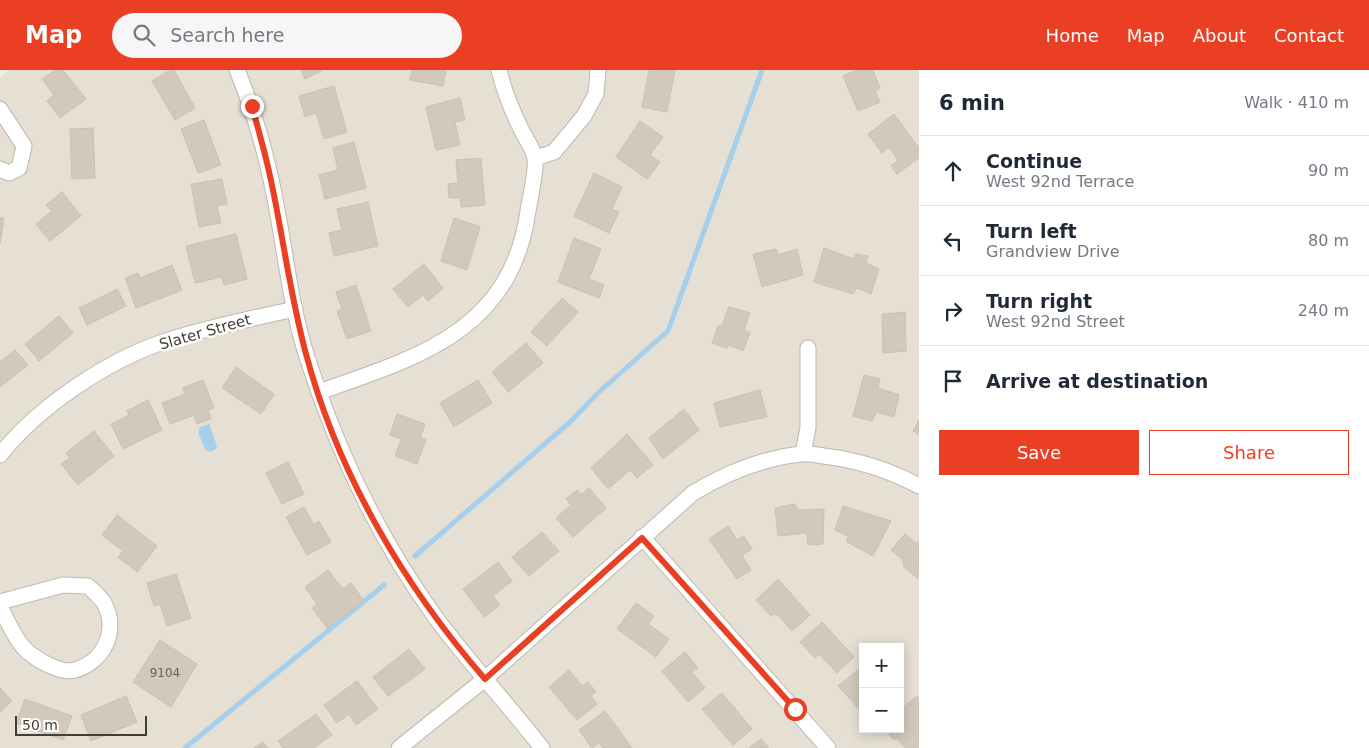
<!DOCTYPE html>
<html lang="en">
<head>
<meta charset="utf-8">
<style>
	:root { --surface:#fff; --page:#f6f6f7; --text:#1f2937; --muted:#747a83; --line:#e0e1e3; --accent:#eb3f23 }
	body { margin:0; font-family:"DejaVu Sans",sans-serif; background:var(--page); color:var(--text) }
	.controls { position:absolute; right:15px; bottom:15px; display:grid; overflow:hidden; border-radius:0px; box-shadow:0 2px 12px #0003 }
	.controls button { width:45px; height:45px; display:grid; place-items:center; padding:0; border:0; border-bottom:1px solid var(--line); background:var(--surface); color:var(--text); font:25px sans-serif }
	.scale { position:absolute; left:15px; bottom:12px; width:132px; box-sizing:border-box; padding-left:5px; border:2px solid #433e35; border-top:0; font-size:14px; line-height:18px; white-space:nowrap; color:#433e35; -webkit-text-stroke:4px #fff; paint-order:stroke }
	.stop { position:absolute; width:15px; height:15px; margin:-11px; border:4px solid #eb3f23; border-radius:50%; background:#fff }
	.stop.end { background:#eb3f23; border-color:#fff; box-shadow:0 1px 5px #0008 }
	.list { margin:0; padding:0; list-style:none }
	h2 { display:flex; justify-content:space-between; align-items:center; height:65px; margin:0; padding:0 20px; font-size:21px }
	h2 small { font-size:16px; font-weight:400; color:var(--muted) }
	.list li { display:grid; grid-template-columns:32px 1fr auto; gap:15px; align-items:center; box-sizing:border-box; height:70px; padding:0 20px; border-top:1px solid var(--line) }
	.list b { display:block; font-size:19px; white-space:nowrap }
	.list p { margin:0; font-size:16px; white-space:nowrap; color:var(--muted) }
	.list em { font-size:16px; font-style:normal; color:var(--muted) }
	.actions { display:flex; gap:10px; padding:15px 20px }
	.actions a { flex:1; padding:11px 0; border:1px solid var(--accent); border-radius:0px; text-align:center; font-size:18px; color:var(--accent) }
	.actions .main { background:var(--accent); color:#fff }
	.icon { flex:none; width:28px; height:28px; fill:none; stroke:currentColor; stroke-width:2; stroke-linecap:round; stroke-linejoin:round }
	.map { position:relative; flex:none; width:919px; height:678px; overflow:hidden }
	header { display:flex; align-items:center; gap:30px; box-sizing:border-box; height:70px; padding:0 25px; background:var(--accent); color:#fff }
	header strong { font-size:24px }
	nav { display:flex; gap:28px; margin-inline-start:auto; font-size:18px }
	.search { width:350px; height:45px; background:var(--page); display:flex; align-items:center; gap:12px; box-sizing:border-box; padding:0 18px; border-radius:28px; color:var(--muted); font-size:19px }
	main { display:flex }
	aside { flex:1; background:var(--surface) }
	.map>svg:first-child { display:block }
</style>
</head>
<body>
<header>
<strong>Map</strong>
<div class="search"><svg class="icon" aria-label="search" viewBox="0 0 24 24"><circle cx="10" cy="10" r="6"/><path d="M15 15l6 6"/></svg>Search here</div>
<nav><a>Home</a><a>Map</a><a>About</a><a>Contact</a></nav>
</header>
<main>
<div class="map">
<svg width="919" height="678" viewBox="0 0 919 678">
	<rect width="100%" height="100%" fill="#f1eee5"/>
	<path fill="#e5dfd4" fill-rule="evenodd" d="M9,0H919V678H0V7ZM863,577H900V659H863Z"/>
	<path fill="#a5cfea" d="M209,354L217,376L215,380L210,382L205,379L198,362L200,357Z"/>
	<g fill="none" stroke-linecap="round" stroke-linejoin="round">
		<g stroke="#a5cfea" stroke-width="5">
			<path d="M415,486L569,353L599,322L668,261L762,0"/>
			<path d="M185,678L384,515"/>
		</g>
	</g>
	<g fill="#d2c9bc" stroke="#ccc1af">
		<path d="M55,0H63L86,29L60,48L47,31L54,25L42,9Z"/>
		<path d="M170,0H174L195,38L175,50L152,11Z"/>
		<path d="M301,0H323L305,9Z"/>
		<path d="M412,0H446L443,16L410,10Z"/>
		<path d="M649,0H675L667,42L642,37Z"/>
		<path d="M857,0H873L880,18L875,21L880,32L858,41L843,6Z"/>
		<path d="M334,16L347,62L324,69L316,43L305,47L299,26Z"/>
		<path d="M460,28L465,50L455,52L460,75L436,80L426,37Z"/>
		<path d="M894,44L919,78V88L897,104L891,96L898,90L889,77L882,83L868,64Z"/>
		<path d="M204,50L221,95L198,103L181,59Z"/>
		<path d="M640,51L663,67L650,85L660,92L647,109L616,87Z"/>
		<path d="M93,58L95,108L72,109L70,59Z"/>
		<path d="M354,72L366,118L325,129L319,105L338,100L333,78Z"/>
		<path d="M481,88L485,135L461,137L460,128H449L448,114L458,113L456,90Z"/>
		<path d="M594,103L622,117L612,139L619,142L609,163L574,146Z"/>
		<path d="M222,109L227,134L217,136L221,153L199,157L191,114Z"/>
		<path d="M62,122L81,146L50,171L36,154L52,141L46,135Z"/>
		<path d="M368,132L378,176L334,186L329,163L342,160L337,139Z"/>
		<path d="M0,148H4L0,174Z"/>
		<path d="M454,148L480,157L467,200L441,191Z"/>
		<path d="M236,164L247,209L224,215L222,207L195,213L186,176Z"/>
		<path d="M574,168L601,179L589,209L604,215L599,228L558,212Z"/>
		<path d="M824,178L854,189L856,184L868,186L866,193L879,199L871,224L857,218L853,224L814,212Z"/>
		<path d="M776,179L778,185L797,179L803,205L762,217L753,184Z"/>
		<path d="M424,194L443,218L428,231L423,225L408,237L393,219Z"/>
		<path d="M172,195L182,220L136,238L125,208L138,203L140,208Z"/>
		<path d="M356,215L371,261L347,269L337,241L342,239L336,222Z"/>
		<path d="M117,219L126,236L87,255L79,238Z"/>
		<path d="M562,228L578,242L547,276L531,262Z"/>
		<path d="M729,237L750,243L744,260L750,263L743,281L729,275L727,278L712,273L718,256L722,255Z"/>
		<path d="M905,242L906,281L883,283L882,244Z"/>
		<path d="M59,246L73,263L39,291L25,274Z"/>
		<path d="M526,273L543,293L508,322L492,302Z"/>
		<path d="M15,280L28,295L0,317V292Z"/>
		<path d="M236,297L274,324L261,344L222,318Z"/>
		<path d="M864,305L880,309L878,318L899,325L894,347L876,342L872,351L853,346Z"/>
		<path d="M203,310L214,338L208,340L211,349L197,354L194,345L170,354L162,333L185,324L183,318Z"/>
		<path d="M478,310L492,333L454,357L440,333Z"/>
		<path d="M760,320L767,347L720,357L714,333Z"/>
		<path d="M148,330L162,360L123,379L111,354L129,345L127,341Z"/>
		<path d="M684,339L699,360L663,389L649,368Z"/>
		<path d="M397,344L425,354L420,368L426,370L417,394L395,386L401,369L390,365Z"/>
		<path d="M919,350V365L913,361Z"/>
		<path d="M94,361L114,386L78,415L61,394L70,388L66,383Z"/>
		<path d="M627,364L653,395L637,408L630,400L608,419L591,398Z"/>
		<path d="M288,392L304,424L282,434L266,403Z"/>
		<path d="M589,418L606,438L573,467L556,448L571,435L566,429L577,420L581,425Z"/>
		<path d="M795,434L798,440L824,439L823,474L808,475L807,463L778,466L775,438Z"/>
		<path d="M843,436L891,451L873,486L847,472L848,466L835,460Z"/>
		<path d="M304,437L314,455L319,451L331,472L307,485L286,447Z"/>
		<path d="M117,445L157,476L137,502L118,487L123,481L102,465Z"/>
		<path d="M728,456L737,470L744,466L752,479L742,485L751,500L737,509L709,469Z"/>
		<path d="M542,462L559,481L529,506L512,487Z"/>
		<path d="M905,464L916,473L919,471L918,509L903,496L904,494L902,489L891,480Z"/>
		<path d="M498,492L512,511L493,526L500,535L484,547L463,519Z"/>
		<path d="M328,500L343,519L351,513L364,531L327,558L312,538L317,534L305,517Z"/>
		<path d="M176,504L191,548L167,556L160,534L154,536L147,513Z"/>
		<path d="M778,509L810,545L792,561L778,545L774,544L771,546L756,530Z"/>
		<path d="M636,533L654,546L648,554L669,569L656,587L617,559Z"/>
		<path d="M822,552L854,587L837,603L819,584L815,588L800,572Z"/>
		<path d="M160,570L197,594L171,637L133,612Z"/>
		<path d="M409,579L425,599L388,626L373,607Z"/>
		<path d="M685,582L698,598L692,602L705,618L688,632L662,601Z"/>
		<path d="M863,596V643L838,616Z"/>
		<path d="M569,600L582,616L588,612L596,622L591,626L597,634L577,650L549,617Z"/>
		<path d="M357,611L378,639L356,655L349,644L337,653L324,635Z"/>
		<path d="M0,618L12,631L0,642Z"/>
		<path d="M722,623L752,659L733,675L702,639Z"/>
		<path d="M126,626L137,652L91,671L81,645Z"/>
		<path d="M917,626L919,629V678H905L897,668L894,670L885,659H900V640Z"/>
		<path d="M25,629L72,646L63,670L16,653Z"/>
		<path d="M605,641L632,678H603L599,673L592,678L579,660Z"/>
		<path d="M316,644L332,665L314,678H283L278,671Z"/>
		<path d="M761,669L769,678H749Z"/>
		<path d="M263,672L268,678H254Z"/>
	</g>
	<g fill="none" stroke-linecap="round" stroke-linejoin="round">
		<g stroke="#bfb8ac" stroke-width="17">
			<g id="street">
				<path d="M237,0C251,34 262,69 270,105C284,165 288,228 307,287C337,381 378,468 436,548C469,593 508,634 542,678"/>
				<path d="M0,39L24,76L19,98L9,103L0,99"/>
				<path d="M536,88L554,82L584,46L596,24L598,0"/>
				<path d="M319,322C419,287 511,261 528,141C530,129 537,97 535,88C533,79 526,69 522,61C512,41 504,21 499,0"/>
				<path d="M803,383L808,358V278"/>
				<path d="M0,385C39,336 109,289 169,270C210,257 253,248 295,239"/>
				<path d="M642,467L828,678"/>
				<path d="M0,532L63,515L88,516C93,521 100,527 104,533C119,560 104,592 75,600C63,604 41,592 32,585C17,575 9,553 0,537"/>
				<path d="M399,678L485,609L693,423C726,403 763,388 801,384C809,383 817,385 824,386C858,390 889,400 919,416"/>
			</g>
		</g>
		<use href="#street" stroke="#fff" stroke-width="15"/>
	</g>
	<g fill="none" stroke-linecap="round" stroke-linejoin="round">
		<path stroke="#eb3f23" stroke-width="6" d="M252,36C258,59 265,82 270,106C283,165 290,225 306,284C338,404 404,516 485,609L642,468L795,639"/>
	</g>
	<g text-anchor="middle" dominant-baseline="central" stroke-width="5" stroke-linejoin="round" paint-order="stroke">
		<g font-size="12" fill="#676157">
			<text x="165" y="603">9104</text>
		</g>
		<g font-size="15" fill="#433e35" stroke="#fff">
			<text transform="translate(205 262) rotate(-16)">Slater Street</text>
		</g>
	</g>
</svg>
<div class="controls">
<button>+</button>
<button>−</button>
</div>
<div class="scale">50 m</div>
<div class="stop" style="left:795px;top:639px"></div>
<div class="stop end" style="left:252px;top:36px"></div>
</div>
<aside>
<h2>6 min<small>Walk · 410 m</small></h2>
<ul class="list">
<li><svg class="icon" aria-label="ahead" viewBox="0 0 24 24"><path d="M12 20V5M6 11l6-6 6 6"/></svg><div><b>Continue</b><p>West 92nd Terrace</p></div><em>90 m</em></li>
<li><svg class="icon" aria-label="left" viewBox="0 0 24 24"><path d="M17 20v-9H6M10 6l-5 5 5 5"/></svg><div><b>Turn left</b><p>Grandview Drive</p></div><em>80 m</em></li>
<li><svg class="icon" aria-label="right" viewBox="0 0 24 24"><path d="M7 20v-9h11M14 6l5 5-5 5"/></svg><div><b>Turn right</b><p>West 92nd Street</p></div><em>240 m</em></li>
<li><svg class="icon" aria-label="arrive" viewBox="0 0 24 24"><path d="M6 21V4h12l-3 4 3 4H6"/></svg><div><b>Arrive at destination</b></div></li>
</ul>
<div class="actions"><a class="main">Save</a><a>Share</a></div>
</aside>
</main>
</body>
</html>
